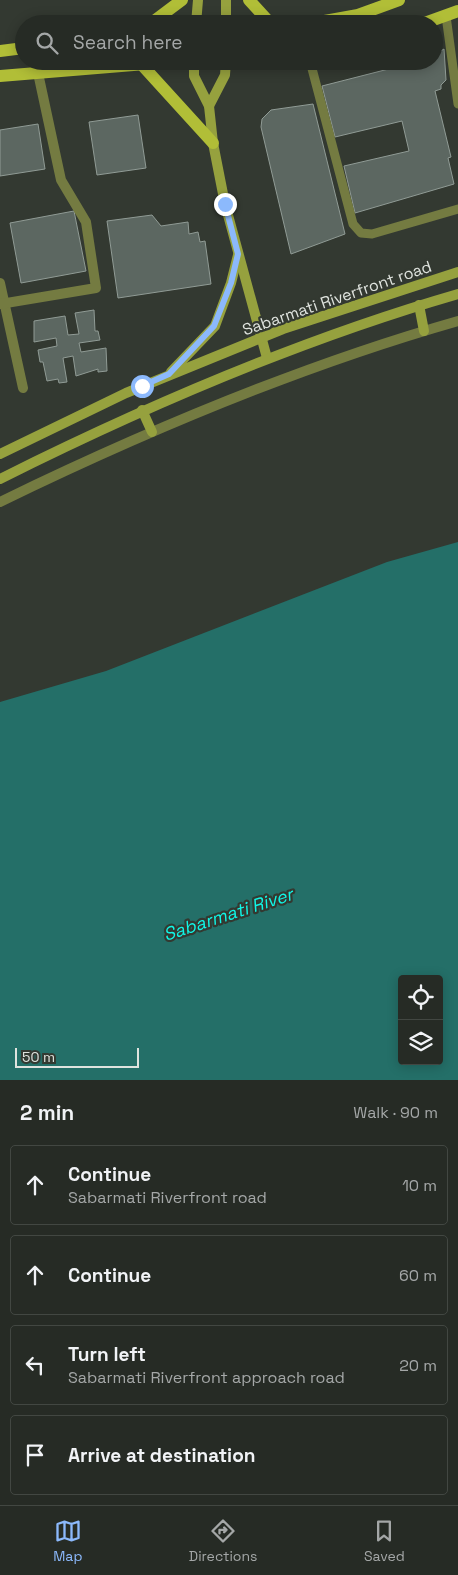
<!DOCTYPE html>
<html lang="en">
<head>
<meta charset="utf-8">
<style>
	:root { --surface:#262b25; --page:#323732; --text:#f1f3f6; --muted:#a4a7a7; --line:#424742; --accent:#8cb9fc }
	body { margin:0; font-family:"Space Grotesk",sans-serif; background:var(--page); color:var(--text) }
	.controls { position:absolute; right:15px; bottom:15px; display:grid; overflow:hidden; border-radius:5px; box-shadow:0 2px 12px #0003 }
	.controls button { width:45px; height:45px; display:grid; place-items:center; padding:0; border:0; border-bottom:1px solid var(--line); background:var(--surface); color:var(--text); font:25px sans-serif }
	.scale { position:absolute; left:15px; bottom:12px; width:124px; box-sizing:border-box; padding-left:5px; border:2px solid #dfe3de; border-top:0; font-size:14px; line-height:18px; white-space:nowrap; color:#dfe3de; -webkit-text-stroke:4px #333931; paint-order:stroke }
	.stop { position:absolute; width:15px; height:15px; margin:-11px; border:4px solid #8cb9fc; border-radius:50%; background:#fff }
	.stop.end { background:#8cb9fc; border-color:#fff; box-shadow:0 1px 5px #0008 }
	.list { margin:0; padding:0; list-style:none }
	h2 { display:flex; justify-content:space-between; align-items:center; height:65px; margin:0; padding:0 20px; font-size:21px }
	h2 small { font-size:16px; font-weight:400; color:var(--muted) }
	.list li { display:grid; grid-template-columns:32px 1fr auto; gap:15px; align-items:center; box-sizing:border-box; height:80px; margin:0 10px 10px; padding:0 10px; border:1px solid var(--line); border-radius:5px }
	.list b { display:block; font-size:19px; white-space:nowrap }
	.list p { margin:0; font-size:16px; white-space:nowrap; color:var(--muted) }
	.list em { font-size:16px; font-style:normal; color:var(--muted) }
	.icon { flex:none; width:28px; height:28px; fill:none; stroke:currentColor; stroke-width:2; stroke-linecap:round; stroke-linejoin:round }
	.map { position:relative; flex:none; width:458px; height:1080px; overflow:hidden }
	.search { position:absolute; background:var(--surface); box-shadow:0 2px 12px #0003; left:15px; right:15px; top:15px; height:55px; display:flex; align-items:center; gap:12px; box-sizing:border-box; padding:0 18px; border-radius:28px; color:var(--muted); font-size:19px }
	.sheet { height:425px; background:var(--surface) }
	nav { display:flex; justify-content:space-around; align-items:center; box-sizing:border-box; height:70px; border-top:1px solid var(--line); background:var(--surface); font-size:14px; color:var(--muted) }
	nav a { display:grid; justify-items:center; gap:2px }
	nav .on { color:var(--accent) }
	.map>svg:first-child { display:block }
</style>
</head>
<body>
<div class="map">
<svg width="458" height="1080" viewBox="0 0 458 1080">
	<rect width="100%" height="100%" fill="#333931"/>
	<path fill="#246f68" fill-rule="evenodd" d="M458,542V1080H0V702L106,671L387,562ZM402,979H439V1061H402Z"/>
	<g fill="#5c6761" stroke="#909b95">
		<path d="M444,49L446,80L441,85V89L435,91L451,157L448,158L454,184L355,213L344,166L409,151L402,121L335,137L322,86L420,61H434V55Z"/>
		<path d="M313,104L345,234L291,254L261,127L262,119L271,110Z"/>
		<path d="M138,115L146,168L97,175L89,122Z"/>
		<path d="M38,124L45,169L0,176V130Z"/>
		<path d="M74,211L86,271L21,283L10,223Z"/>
		<path d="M152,215L161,226L188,222L189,234L198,232L200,242L205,241L211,284L118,298L107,221Z"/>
		<path d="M94,310L95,331H98L100,340L79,343L81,352L106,348L107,371L98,372V369L76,376L73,356L63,358L67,382L59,383L58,379L47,381L43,362H40L38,350L57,346L56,338L34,342V321L65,316L68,335L79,334L75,313Z"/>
	</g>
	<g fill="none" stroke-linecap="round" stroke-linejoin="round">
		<g stroke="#747b41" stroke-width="9">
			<path d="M446,16L458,104"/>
			<path d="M310,61L353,224L361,233L372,234L458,209"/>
		</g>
		<g stroke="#747b41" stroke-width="10">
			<path d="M0,283L23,388"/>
			<path d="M0,304L96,288L86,222L61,180L38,73"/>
			<path d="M0,502C148,430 300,366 458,321"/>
		</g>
		<g stroke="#96a13e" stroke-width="10">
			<path d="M226,0V24"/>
			<path d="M196,24L198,0"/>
			<path d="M194,61V76L209,106L213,143L225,204L267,358"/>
			<path d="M209,106L225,75L226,61"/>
			<path d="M419,305L424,331"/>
			<path d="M171,372L215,326L231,283L238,255"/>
			<path d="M142,410L152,432"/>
			<path d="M0,454L126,393L283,329L458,272"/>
			<path d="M0,479C148,405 299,340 458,294"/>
		</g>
		<g stroke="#b1be37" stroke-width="12">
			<path d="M249,0L271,24"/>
			<path d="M150,24L182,0"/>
			<path d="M308,24L358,15L399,0"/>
			<path d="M422,24L458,11"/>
			<path d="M0,51L24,48"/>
			<path d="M224,61H227"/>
			<path d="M142,65L213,143"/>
			<path d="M0,76L182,61"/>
		</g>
	</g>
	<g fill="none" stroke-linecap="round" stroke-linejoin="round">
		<path stroke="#8cb9fc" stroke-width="6" d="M142,386L169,374L214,326L231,283L238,254L225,204"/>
	</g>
	<g text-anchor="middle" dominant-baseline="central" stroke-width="4.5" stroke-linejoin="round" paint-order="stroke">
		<g font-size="16" fill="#dfe3de" stroke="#333931">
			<text transform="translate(337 298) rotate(-19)">Sabarmati Riverfront road</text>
		</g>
		<g font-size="18" font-style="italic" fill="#10f6e6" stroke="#333931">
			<text transform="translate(228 914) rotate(-18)">Sabarmati River</text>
		</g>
	</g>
</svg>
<div class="controls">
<button><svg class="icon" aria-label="locate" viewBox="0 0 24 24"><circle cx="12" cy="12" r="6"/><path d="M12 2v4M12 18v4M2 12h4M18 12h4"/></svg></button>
<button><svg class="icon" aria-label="layers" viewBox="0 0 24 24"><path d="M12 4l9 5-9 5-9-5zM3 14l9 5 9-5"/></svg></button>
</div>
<div class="scale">50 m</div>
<div class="stop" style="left:142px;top:386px"></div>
<div class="stop end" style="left:225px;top:204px"></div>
<div class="search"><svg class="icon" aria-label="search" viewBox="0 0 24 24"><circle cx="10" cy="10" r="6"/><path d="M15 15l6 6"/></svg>Search here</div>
</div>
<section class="sheet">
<h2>2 min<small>Walk · 90 m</small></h2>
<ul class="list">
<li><svg class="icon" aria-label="ahead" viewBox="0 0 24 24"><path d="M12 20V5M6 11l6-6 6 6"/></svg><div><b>Continue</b><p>Sabarmati Riverfront road</p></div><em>10 m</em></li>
<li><svg class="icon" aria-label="ahead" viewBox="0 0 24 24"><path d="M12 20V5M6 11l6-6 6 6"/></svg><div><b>Continue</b></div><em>60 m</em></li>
<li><svg class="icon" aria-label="left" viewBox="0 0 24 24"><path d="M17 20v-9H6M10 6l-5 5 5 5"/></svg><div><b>Turn left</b><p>Sabarmati Riverfront approach road</p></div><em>20 m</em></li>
<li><svg class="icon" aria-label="arrive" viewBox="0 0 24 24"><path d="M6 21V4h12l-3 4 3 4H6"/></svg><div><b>Arrive at destination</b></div></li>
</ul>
</section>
<nav>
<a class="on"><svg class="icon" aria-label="map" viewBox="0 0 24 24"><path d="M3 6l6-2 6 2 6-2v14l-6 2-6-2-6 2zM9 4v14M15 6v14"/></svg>Map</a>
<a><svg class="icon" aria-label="directions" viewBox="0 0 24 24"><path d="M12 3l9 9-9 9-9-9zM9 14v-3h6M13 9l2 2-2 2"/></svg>Directions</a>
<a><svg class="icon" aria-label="saved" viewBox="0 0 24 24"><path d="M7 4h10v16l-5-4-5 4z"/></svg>Saved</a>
</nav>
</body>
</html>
